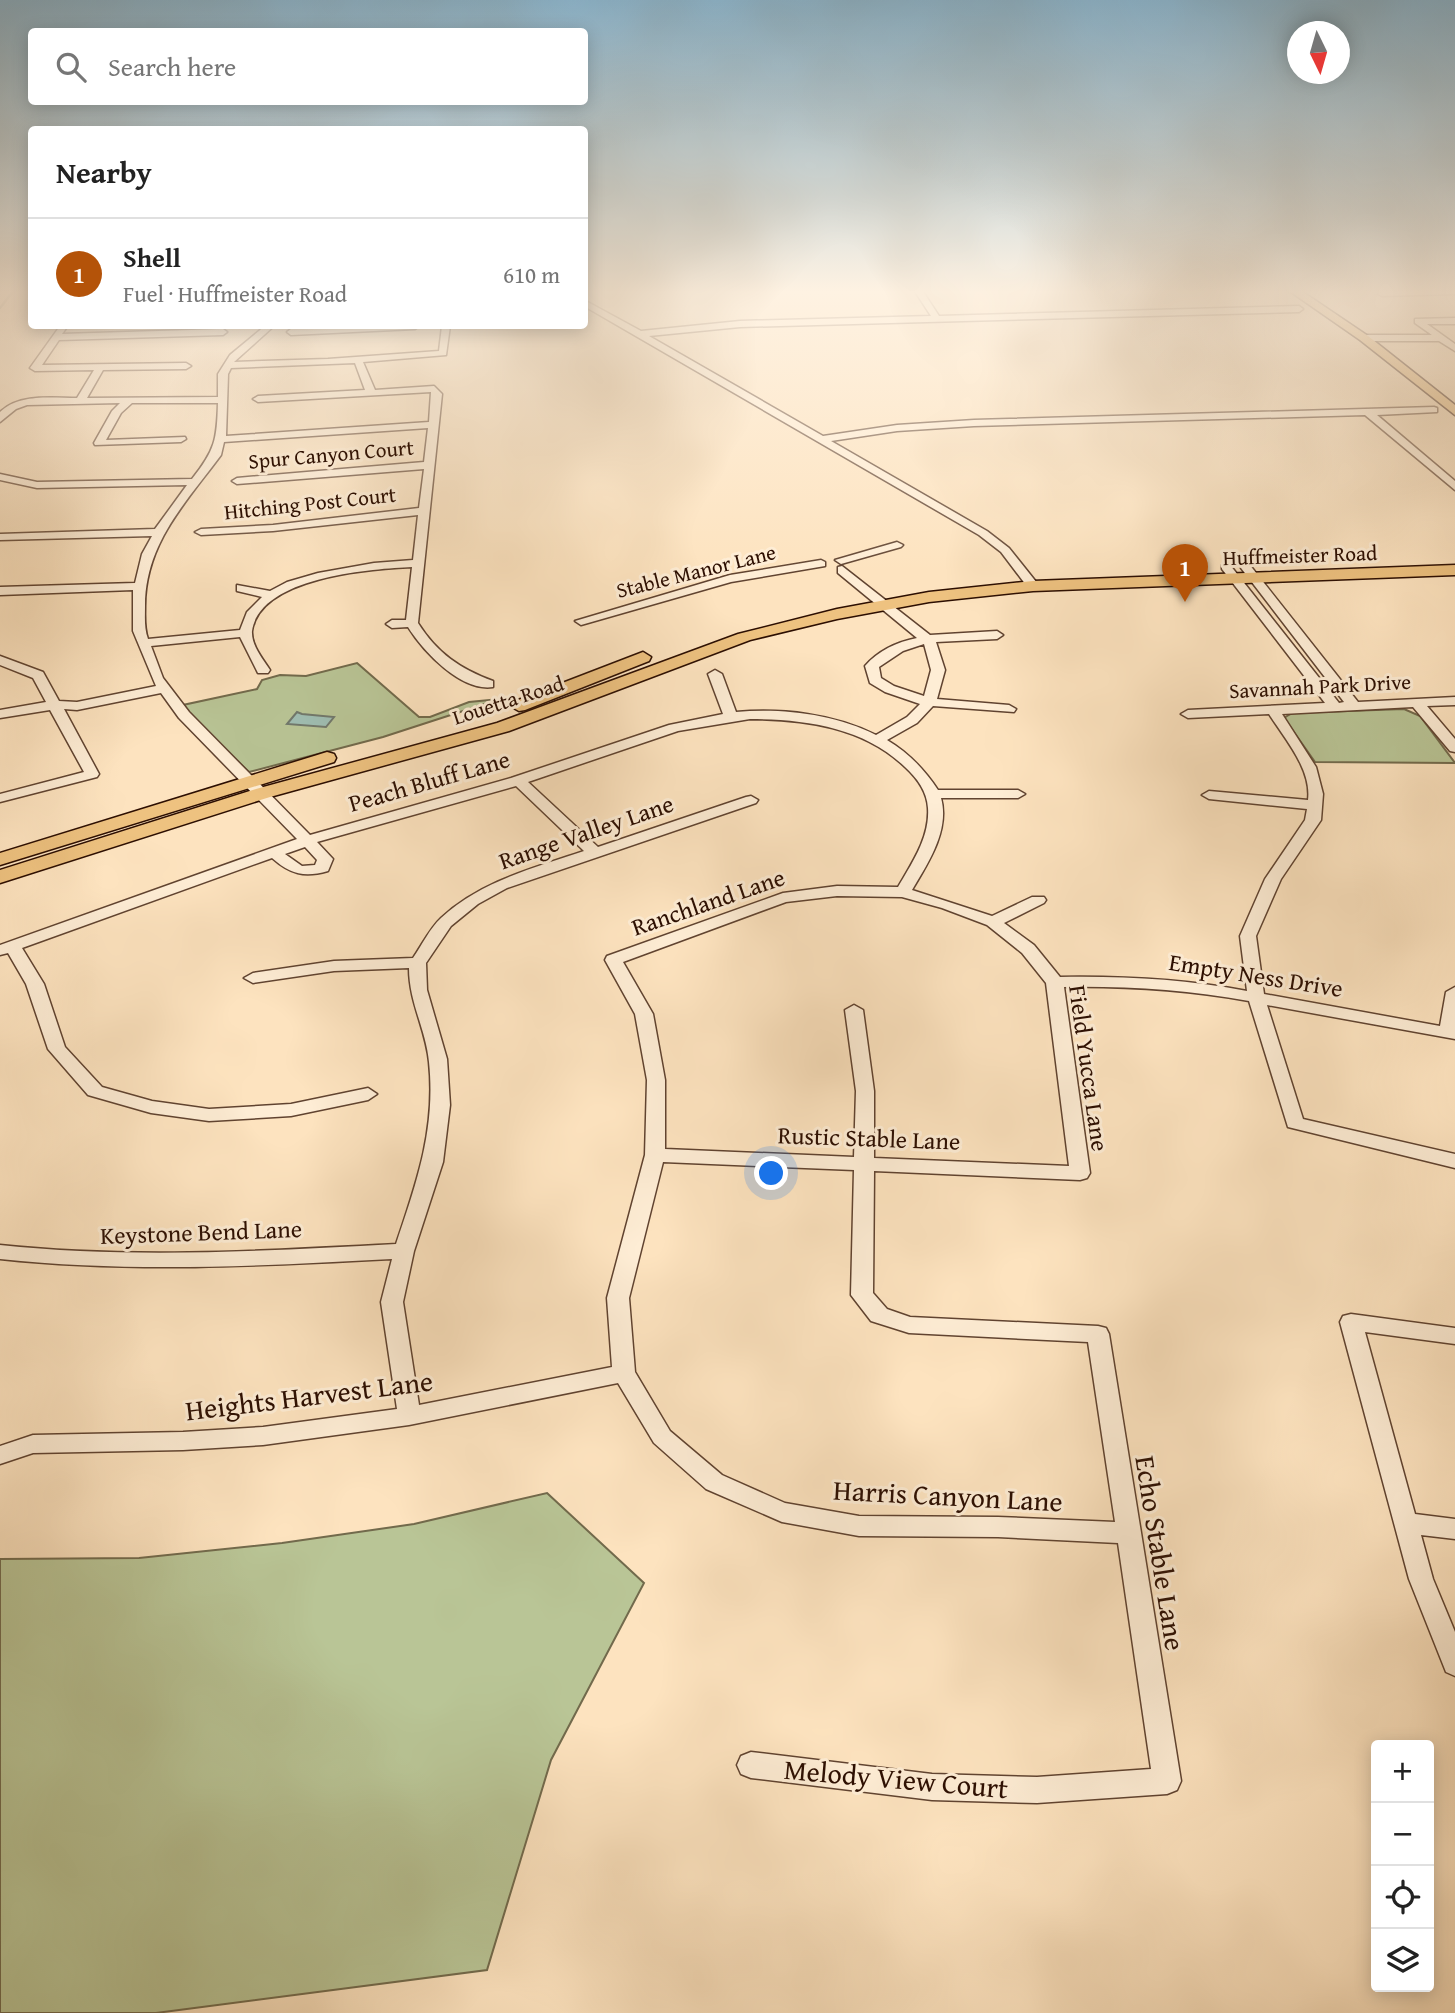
<!DOCTYPE html>
<html lang="en">
<head>
<meta charset="utf-8">
<style>
	:root { --surface:#fff; --page:#f6f6f6; --text:#222; --muted:#767676; --line:#e0e0e0; --accent:#b45309 }
	body { margin:0; font-family:"Gentium Book Plus",serif; background:var(--page); color:var(--text) }
	.controls { position:absolute; right:21px; bottom:21px; display:grid; overflow:hidden; border-radius:7px; box-shadow:0 4px 18px #0003 }
	.controls button { width:63px; height:63px; display:grid; place-items:center; padding:0; border:0; border-bottom:2px solid var(--line); background:var(--surface); color:var(--text); font:35px sans-serif }
	.compass { position:absolute; left:1287px; top:21px; width:63px; height:63px; border-radius:50%; background:var(--surface); box-shadow:0 4px 18px #0003; rotate:175deg }
	.you { position:absolute; left:772px; top:1174px; width:24px; height:24px; margin:-18px; border:5px solid #fff; border-radius:50%; background:#1a73e8; box-shadow:0 0 0 10px #1a73e833 }
	.badge { display:grid; place-items:center; width:46px; height:46px; border-radius:50%; background:var(--accent); color:#fff; font-size:23px; font-weight:700 }
	.pin { position:absolute; translate:-50% -58px; filter:drop-shadow(0 2px 4px #0008) }
	.pin::after { content:''; position:absolute; top:37px; width:24px; height:21px; background:inherit; clip-path:polygon(0 0,100% 0,50% 100%) }
	.list { margin:0; padding:0; list-style:none }
	h2 { display:flex; justify-content:space-between; align-items:center; height:91px; margin:0; padding:0 28px; font-size:30px }
	h2 small { font-size:23px; font-weight:400; color:var(--muted) }
	.list li { display:grid; grid-template-columns:46px 1fr auto; gap:21px; align-items:center; box-sizing:border-box; height:112px; padding:0 28px; border-top:2px solid var(--line) }
	.list b { display:block; font-size:26px; white-space:nowrap }
	.list p { margin:0; font-size:23px; white-space:nowrap; color:var(--muted) }
	.list em { font-size:23px; font-style:normal; color:var(--muted) }
	.icon { flex:none; width:38px; height:38px; fill:none; stroke:currentColor; stroke-width:2; stroke-linecap:round; stroke-linejoin:round }
	.map { position:relative; flex:none; width:1455px; height:2013px; overflow:hidden }
	.search { position:absolute; background:var(--surface); box-shadow:0 4px 18px #0003; left:28px; top:28px; width:560px; height:77px; display:flex; align-items:center; gap:18px; box-sizing:border-box; padding:0 24px; border-radius:7px; color:var(--muted); font-size:26px }
	.panel { position:absolute; background:var(--surface); box-shadow:0 4px 18px #0003; left:28px; top:126px; width:560px; height:203px; border-radius:7px }
	.map>svg:first-child { display:block }
</style>
</head>
<body>
<div class="map">
<svg width="1455" height="2013" viewBox="0 0 1455 2013">
	<rect width="100%" height="100%" fill="#fde3bf"/>
	<filter id="stains"><feTurbulence type="fractalNoise" baseFrequency=".00286" numOctaves="4"/><feColorMatrix values="0 0 0 0 .2 0 0 0 0 .09 0 0 0 0 .02 0 0 0 .5 -.17"/></filter>
	<radialGradient id="worn" r=".72"><stop offset=".6" stop-color="#630" stop-opacity="0"/><stop offset="1" stop-color="#630" stop-opacity=".3"/></radialGradient>
	<g fill="#b9c596" stroke="#726a4c" stroke-width="2">
		<path d="M357,663L419,717H430L469,702L500,699L383,737L249,772L199,725L183,705L257,689L262,680L280,675L306,676Z"/>
		<path d="M1404,709L1420,716L1455,763L1315,762L1284,718L1292,713Z"/>
		<path d="M547,1493L644,1583L551,1760L487,1970L156,2013H0V1559L139,1558L282,1543L414,1524Z"/>
	</g>
	<path fill="#9fbeb3" stroke="#71786c" stroke-width="2" d="M297,712L302,714L334,717L326,727L287,724Z"/>
	<g fill="none" stroke-linecap="round" stroke-linejoin="round">
		<path stroke="#71786c" stroke-width="2.5" d="M0,308L14,290"/>
		<g stroke="#604330" stroke-width="3">
			<g id="minor">
				<path d="M914,290H922L939,316L1299,306L1303,309L1299,312L740,327L649,336L823,436L897,425L974,420L1434,407L1437,408V412L1377,415L1455,481V490L1365,415L974,426L897,431L831,441L987,531L1009,548L1037,583V589H1029L1001,552L979,535L584,306V300L641,331L740,321L931,316Z"/>
				<path d="M1455,290V294L1382,296L1378,294L1382,292Z"/>
				<path d="M1455,318V324H1427L1455,344V351L1439,341H1364L1360,338L1364,335H1432L1415,323V319Z"/>
				<path d="M60,326L67,327L62,334L223,329L227,332L223,335L59,340L42,365L186,363L191,366L186,369L103,370L87,398L218,397V374L230,355L265,326H274L234,362L328,359L439,351L442,326H450L446,355L363,362L375,390L434,386L442,394L418,623C437,653 460,669 493,681V687C461,692 423,651 408,627L392,628L386,624L392,620H406L412,567C370,569 260,577 252,631C251,645 263,659 270,670L268,673H258L240,637L151,646L163,678L189,712L310,835L511,778L669,725L723,714L708,674L715,670L722,674L736,712C783,708 834,714 876,735L907,717L920,704L885,692L870,683L865,666C879,650 897,642 917,638L838,573V567L842,566L930,635L997,631L1003,635L997,639L936,642L945,670L937,699L1009,705L1016,709L1014,712L933,706L917,723L887,740C909,753 924,769 938,790H1018L1025,794L1018,798H941C950,830 928,863 912,890L992,916L1032,897H1044L1046,900L1044,903L1004,923L1034,945L1060,977C1123,976 1184,979 1247,991L1240,936L1265,879L1305,820L1307,809L1209,799L1202,795L1209,791L1308,800C1312,769 1284,738 1269,714L1188,718L1181,714L1188,710L1325,703L1222,569V565H1230L1339,703L1344,702L1241,568V564H1249L1358,702L1455,697V705L1427,706L1455,739V752L1450,751L1413,707L1282,714L1316,767L1323,794L1321,820L1281,879L1256,936L1264,994L1440,1026L1446,992L1455,987V1039L1267,1005L1303,1119L1455,1154V1168L1288,1127L1249,1001C1187,990 1127,986 1064,987L1090,1173L1087,1178L1080,1180L874,1171L873,1293L887,1309L910,1317L1098,1326L1106,1328L1109,1334L1181,1781L1177,1790L1167,1794L1037,1803L932,1800L751,1778L741,1774L737,1765L741,1756L751,1752L932,1774L1037,1777L1151,1769L1118,1543L998,1537L859,1536L782,1522L706,1489L654,1443L618,1383L409,1425L263,1445L183,1450L33,1453L0,1464V1446L33,1435L183,1432L263,1427L397,1409L381,1302L392,1259C261,1266 131,1273 0,1259V1245C132,1259 263,1251 396,1244C417,1182 436,1128 429,1062C426,1029 409,1003 409,968L334,971L253,983L244,978L253,973L334,961L413,958C422,945 430,928 441,918C481,881 534,868 584,851L516,786L317,842L333,859L328,871C304,878 290,874 272,858L22,948L44,984L65,1047L102,1087L152,1101L209,1109L291,1104L368,1088L377,1094L368,1100L291,1116L209,1121L151,1113L88,1095L48,1049L26,984L8,953L0,955V945L297,839L179,718L161,693L77,710L64,709L99,774L97,777L0,802V794L84,772L50,710L0,718V710L46,702L33,678L0,665V656L43,672L59,701L77,702L156,686L133,631V590L0,595V587L135,583L142,554L152,536L0,540V534L155,529L187,485L37,488L0,480V474L37,482L192,479C215,450 217,440 218,403H132L121,413L106,440L185,437L186,439L181,442L95,445L94,443L112,411L120,403L27,405L16,409L0,422V412C19,393 53,398 77,398L94,370L35,371L30,368ZM355,363L365,390L258,396L253,399L258,402L431,392L429,422L226,436L228,374L231,368ZM428,428L424,462L237,478L232,481L237,484L424,469L419,508L273,525L201,529L195,532L201,535L273,531L418,515L413,560L374,563L318,573L287,582L270,591L237,585V591L262,597L247,612L240,630L148,639C144,628 145,618 145,606C145,543 187,501 221,455L224,442ZM924,644L931,670L924,696L894,686L881,678L879,667L903,651ZM750,719C804,719 864,727 905,767C917,778 927,791 928,808C930,837 912,863 898,887L837,886L783,893L607,956L605,960L635,1014L647,1080L645,1155L607,1298L612,1367L419,1405L403,1302L414,1251L443,1162L450,1105L447,1059L427,990L426,963L451,926L478,904L507,888L756,803L758,800L751,796L746,797L598,847L528,782L678,731ZM305,847L317,860L315,865L302,866L285,854ZM837,896L902,897L942,908L987,925L1022,953L1046,983L1069,1166L874,1158V1091L863,1010L854,1005L845,1010L856,1091L854,1157L665,1149V1080L653,1014L623,962L786,902ZM663,1162L854,1170L851,1295L871,1321L909,1333L1088,1342L1115,1522L998,1517L859,1516L785,1503L722,1475L670,1431L635,1372L629,1298Z"/>
				<path d="M372,326H419L415,329L291,335L287,332L291,329Z"/>
				<path d="M897,542L903,545L901,547L841,564L835,560Z"/>
				<path d="M821,560L825,562V566L731,582L581,625L575,621L730,575Z"/>
				<path d="M1351,1314L1455,1328V1344L1365,1332L1415,1514L1455,1519V1539L1421,1535L1433,1579L1455,1632V1676L1446,1672L1409,1579L1340,1322L1343,1316Z"/>
			</g>
		</g>
		<g stroke="#2c0e01" stroke-width="3">
			<g id="major">
				<path d="M1288,290H1300L1368,336L1455,405V415L1360,340Z"/>
				<path d="M1455,565V575L1033,591L929,602L837,619L750,640L509,731L270,797L0,883V870L256,789L497,723L738,634L837,609L929,592L1033,581Z"/>
				<path d="M643,652L651,657L649,661L525,710L519,711L510,706L513,702Z"/>
				<path d="M327,752L334,754L336,758L334,762L0,865V853Z"/>
			</g>
		</g>
		<use href="#minor" fill="#feedd5" fill-rule="evenodd"/>
		<use href="#major" fill="#eec280" fill-rule="evenodd"/>
	</g>
	<linearGradient id="sky" x2="0" y2="1"><stop stop-color="#8bb8d3"/><stop offset="0.51" stop-color="#fef2e2"/><stop offset="1" stop-color="#fef2e2" stop-opacity="0"/></linearGradient>
	<rect width="1455" height="572" fill="url(#sky)"/>
	<g text-anchor="middle" dominant-baseline="central" stroke-width="6" stroke-linejoin="round" paint-order="stroke">
		<g font-size="21" fill="#2c0e01" stroke="#feedd5">
			<text transform="translate(331 454) rotate(-5)">Spur Canyon Court</text>
			<text transform="translate(310 503) rotate(-6)">Hitching Post Court</text>
			<text transform="translate(1300 555) rotate(-2)">Huffmeister Road</text>
			<text transform="translate(696 571) rotate(-14)">Stable Manor Lane</text>
			<text transform="translate(1320 686) rotate(-3)">Savannah Park Drive</text>
			<text transform="translate(508 700) rotate(-18)">Louetta Road</text>
		</g>
		<g font-size="24" fill="#2c0e01" stroke="#feedd5">
			<text transform="translate(429 781) rotate(-16)">Peach Bluff Lane</text>
			<text transform="translate(586 832) rotate(-19)">Range Valley Lane</text>
			<text transform="translate(708 902) rotate(-19)">Ranchland Lane</text>
			<text transform="translate(1256 975) rotate(9)">Empty Ness Drive</text>
			<text transform="translate(1089 1068) rotate(82)">Field Yucca Lane</text>
			<text transform="translate(869 1138) rotate(2)">Rustic Stable Lane</text>
			<text transform="translate(201 1232) rotate(-2)">Keystone Bend Lane</text>
		</g>
		<g font-size="28" fill="#2c0e01" stroke="#feedd5">
			<text transform="translate(309 1395) rotate(-7)">Heights Harvest Lane</text>
			<text transform="translate(948 1495) rotate(3)">Harris Canyon Lane</text>
			<text transform="translate(1161 1553) rotate(81)">Echo Stable Lane</text>
			<text transform="translate(896 1778) rotate(5)">Melody View Court</text>
		</g>
	</g>
	<rect width="100%" height="100%" filter="url(#stains)"/>
	<rect width="100%" height="100%" fill="url(#worn)"/>
</svg>
<div class="controls">
<button>+</button>
<button>−</button>
<button><svg class="icon" aria-label="locate" viewBox="0 0 24 24"><circle cx="12" cy="12" r="6"/><path d="M12 2v4M12 18v4M2 12h4M18 12h4"/></svg></button>
<button><svg class="icon" aria-label="layers" viewBox="0 0 24 24"><path d="M12 4l9 5-9 5-9-5zM3 14l9 5 9-5"/></svg></button>
</div>
<svg class="compass" viewBox="-18 -18 36 36"><path d="M0-13l5 13h-10z" fill="#e53935"/><path d="M0 13l5-13h-10z" fill="#767676"/></svg>
<div class="you"></div>
<div class="pin badge" style="left:1185px;top:602px">1</div>
<div class="search"><svg class="icon" aria-label="search" viewBox="0 0 24 24"><circle cx="10" cy="10" r="6"/><path d="M15 15l6 6"/></svg>Search here</div>
<section class="panel">
<h2>Nearby<small></small></h2>
<ul class="list">
<li><span class="badge">1</span><div><b>Shell</b><p>Fuel · Huffmeister Road</p></div><em>610 m</em></li>
</ul>
</section>
</div>
</body>
</html>
